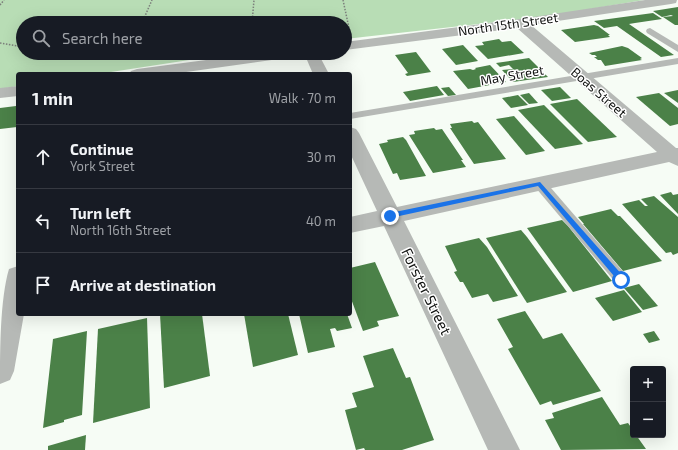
<!DOCTYPE html>
<html lang="en">
<head>
<meta charset="utf-8">
<style>
	:root { --surface:#171b24; --page:#20242c; --text:#f1f3f6; --muted:#9ea1a6; --line:#363941 }
	body { margin:0; font-family:"Exo 2",sans-serif; background:var(--page); color:var(--text) }
	.controls { position:absolute; right:12px; bottom:12px; display:grid; overflow:hidden; border-radius:4px; box-shadow:0 4px 16px #0002 }
	.controls button { width:36px; height:36px; display:grid; place-items:center; padding:0; border:0; border-bottom:1px solid var(--line); background:var(--surface); color:var(--text); font:20px sans-serif }
	.stop { position:absolute; width:12px; height:12px; margin:-9px; border:3px solid #1a73e8; border-radius:50%; background:#fff }
	.stop.end { background:#1a73e8; border-color:#fff; box-shadow:0 1px 4px #0008 }
	.list { margin:0; padding:0; list-style:none }
	h2 { display:flex; justify-content:space-between; align-items:center; height:52px; margin:0; padding:0 16px; font-size:17px }
	h2 small { font-size:13px; font-weight:400; color:var(--muted) }
	.list li { display:grid; grid-template-columns:26px 1fr auto; gap:12px; align-items:center; box-sizing:border-box; height:64px; padding:0 16px; border-top:1px solid var(--line) }
	.list b { display:block; font-size:15px; white-space:nowrap }
	.list p { margin:0; font-size:13px; white-space:nowrap; color:var(--muted) }
	.list em { font-size:13px; font-style:normal; color:var(--muted) }
	.icon { flex:none; width:22px; height:22px; fill:none; stroke:currentColor; stroke-width:2; stroke-linecap:round; stroke-linejoin:round }
	.map { position:relative; flex:none; width:678px; height:450px; overflow:hidden }
	.search { position:absolute; background:var(--surface); box-shadow:0 4px 16px #0002; left:16px; top:16px; width:336px; height:44px; display:flex; align-items:center; gap:10px; box-sizing:border-box; padding:0 14px; border-radius:22px; color:var(--muted); font-size:15px }
	.panel { position:absolute; background:var(--surface); box-shadow:0 4px 16px #0002; left:16px; top:72px; width:336px; height:244px; border-radius:4px }
	.map>svg:first-child { display:block }
</style>
</head>
<body>
<div class="map">
<svg width="678" height="450" viewBox="0 0 678 450">
	<rect width="100%" height="100%" fill="#f6fcf5"/>
	<path fill="#b8ddb5" d="M0,0H644L542,17L345,39V23H23V53H235L98,74H18V86L0,89Z"/>
	<g fill="#4b8148">
		<path d="M678,7V25H675L663,17L673,16L671,15L662,17L653,11Z"/>
		<path d="M653,13L662,19L635,23L630,20L635,23L629,24L674,55L661,57L617,26L604,28L594,21Z"/>
		<path d="M594,25L598,26L610,35H608L610,37L575,42L561,30Z"/>
		<path d="M499,39L502,42L511,41L524,53L488,59L475,46L484,45L482,42Z"/>
		<path d="M463,45L478,61L456,65L442,49Z"/>
		<path d="M622,46L628,48L642,58L640,59L642,60L605,66L601,60H598L594,57H597L595,55H592L589,53Z"/>
		<path d="M416,52L431,72L407,76L405,74L408,73L395,55Z"/>
		<path d="M529,58L548,77L513,82L502,70L513,69L509,65L500,67L496,63Z"/>
		<path d="M490,65L506,82L468,89L453,71L470,69L473,70L476,69L475,68Z"/>
		<path d="M437,86L444,95L410,101L403,92Z"/>
		<path d="M449,87L456,95L448,96L441,88Z"/>
		<path d="M560,87L571,98L552,101L541,90Z"/>
		<path d="M678,90V103L664,93L673,91Z"/>
		<path d="M529,93L538,103L529,104L520,95Z"/>
		<path d="M659,93L678,108V124L670,126L636,97Z"/>
		<path d="M518,95L528,105L511,108L502,98Z"/>
		<path d="M577,99L617,137L588,142L550,104Z"/>
		<path d="M544,105L583,144L555,149L518,110Z"/>
		<path d="M16,106V108L18,107L17,127L0,129V108Z"/>
		<path d="M514,116L545,151L526,155L496,119Z"/>
		<path d="M472,121L474,123L478,122L506,159L474,164L450,128H452L450,124Z"/>
		<path d="M434,128L436,130L442,129L463,160H461L466,167L433,173L409,135L415,134L414,131Z"/>
		<path d="M403,137L406,140L426,176L400,180L397,173L393,174L379,144L388,142L387,140Z"/>
		<path d="M671,192L673,195L678,194V214L660,195Z"/>
		<path d="M654,196L678,217V253L673,255L671,252L666,253L622,204L639,200L645,206H648L641,199Z"/>
		<path d="M611,209L618,216H620L662,261L623,271L583,224H584L578,217Z"/>
		<path d="M562,220L568,226L612,281L573,292L527,228Z"/>
		<path d="M521,230L527,237L567,292L527,303L486,238Z"/>
		<path d="M479,238L487,247L518,296L493,302L488,294L472,298L463,282H460L454,272L457,271L445,246Z"/>
		<path d="M375,262L399,316L377,321L379,326L363,331L350,296V268Z"/>
		<path d="M639,284L658,306L643,310L624,288Z"/>
		<path d="M624,290L642,312L613,321L595,298Z"/>
		<path d="M525,311L543,339L562,333L601,391L553,405L551,401L540,405L508,349L513,347L497,319Z"/>
		<path d="M160,314H202L210,376L164,388Z"/>
		<path d="M244,314H288L298,355L253,367Z"/>
		<path d="M299,314H347L352,328L337,331L335,328L330,329L335,347L308,353Z"/>
		<path d="M147,318L150,408L93,423L98,329Z"/>
		<path d="M87,331L82,415L64,420V422L43,428L53,339Z"/>
		<path d="M654,331L660,340L649,343L643,334Z"/>
		<path d="M393,348L406,378L410,377L434,440L402,450H365L364,448L356,450L345,410L357,407L352,393L374,387L363,356Z"/>
		<path d="M602,397L620,425L628,423L633,430V435H636L646,449L561,450L545,420L554,418L552,413Z"/>
		<path d="M86,435L85,450H48V446Z"/>
	</g>
	<g fill="none" stroke-linecap="round" stroke-linejoin="round">
		<g stroke="#7c7f7b" stroke-width="1.5" stroke-dasharray="1.5 1.5" stroke-linecap="butt">
			<path d="M343,0L349,28"/>
			<path d="M0,5L4,0"/>
			<path d="M142,23L152,0"/>
			<path d="M252,23L254,0"/>
			<path d="M0,43L23,47"/>
		</g>
		<g fill="#b6b9b6" fill-rule="evenodd">
			<path d="M650,28L678,45V52L647,33L646,31L647,29Z"/>
			<path d="M678,58V64L350,119V113Z"/>
			<path d="M540,180L545,181L626,275L629,279L626,283L621,285L616,283L535,187L534,184L535,181Z"/>
		</g>
		<g fill="#b6b9b6" fill-rule="evenodd">
			<path d="M645,0H677L676,3L671,4L531,25L676,148H678V166L669,162L404,221L520,450H488L384,226L350,233V217L377,211L350,153V127L356,129L359,133L397,207L657,152L517,28L345,50V42L520,19Z"/>
			<path d="M259,53H300L298,56L293,57L172,74H129L131,71L137,69Z"/>
			<path d="M304,53H318L329,74H313Z"/>
			<path d="M18,86V96L0,98V88Z"/>
			<path d="M18,266V314H24L14,371L10,380L0,384C0,351 0,299 9,269Z"/>
		</g>
	</g>
	<path fill="#1a73e8" d="M540,182L624,277V282H619L538,186L390,218L387,216L390,213Z"/>
	<g text-anchor="middle" dominant-baseline="central" stroke-width="3" stroke-linejoin="round" paint-order="stroke">
		<g font-size="13" fill="#101210" stroke="#fff">
			<text transform="translate(508 24) rotate(-8)">North 15th Street</text>
			<text transform="translate(512 75) rotate(-10)">May Street</text>
			<text transform="translate(599 92) rotate(41)">Boas Street</text>
		</g>
		<g font-size="15" fill="#101210" stroke="#fff">
			<text transform="translate(427 291) rotate(64)">Forster Street</text>
		</g>
	</g>
</svg>
<div class="controls">
<button>+</button>
<button>−</button>
</div>
<div class="stop" style="left:621px;top:280px"></div>
<div class="stop end" style="left:390px;top:216px"></div>
<div class="search"><svg class="icon" aria-label="search" viewBox="0 0 24 24"><circle cx="10" cy="10" r="6"/><path d="M15 15l6 6"/></svg>Search here</div>
<section class="panel">
<h2>1 min<small>Walk · 70 m</small></h2>
<ul class="list">
<li><svg class="icon" aria-label="ahead" viewBox="0 0 24 24"><path d="M12 20V5M6 11l6-6 6 6"/></svg><div><b>Continue</b><p>York Street</p></div><em>30 m</em></li>
<li><svg class="icon" aria-label="left" viewBox="0 0 24 24"><path d="M17 20v-9H6M10 6l-5 5 5 5"/></svg><div><b>Turn left</b><p>North 16th Street</p></div><em>40 m</em></li>
<li><svg class="icon" aria-label="arrive" viewBox="0 0 24 24"><path d="M6 21V4h12l-3 4 3 4H6"/></svg><div><b>Arrive at destination</b></div></li>
</ul>
</section>
</div>
</body>
</html>
